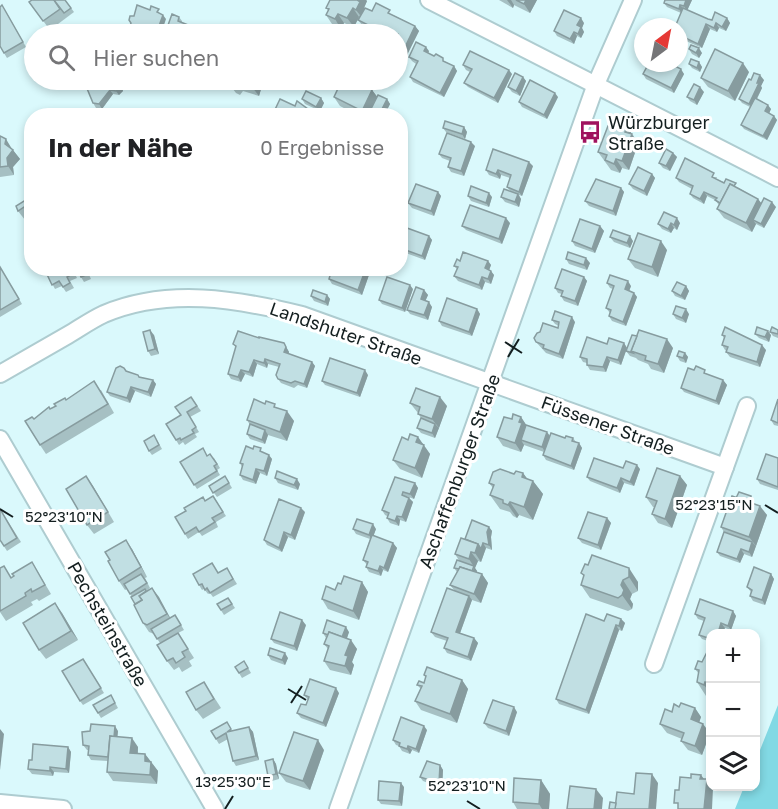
<!DOCTYPE html>
<html lang="de">
<head>
<meta charset="utf-8">
<style>
	:root { --surface:#fff; --page:#f2f2f2; --text:#202124; --muted:#757577; --line:#e0e0e0 }
	body { margin:0; font-family:"Golos Text",sans-serif; background:var(--page); color:var(--text) }
	.controls { position:absolute; right:18px; bottom:18px; display:grid; overflow:hidden; border-radius:12px; box-shadow:0 3px 9px #0003 }
	.controls button { width:54px; height:54px; display:grid; place-items:center; padding:0; border:0; border-bottom:2px solid var(--line); background:var(--surface); color:var(--text); font:30px sans-serif }
	.compass { position:absolute; left:634px; top:18px; width:54px; height:54px; border-radius:50%; background:var(--surface); box-shadow:0 3px 9px #0003; rotate:32deg }
	.list { margin:0; padding:0; list-style:none }
	h2 { display:flex; justify-content:space-between; align-items:center; height:78px; margin:0; padding:0 24px; font-size:26px }
	h2 small { font-size:20px; font-weight:400; color:var(--muted) }
	.icon { flex:none; width:33px; height:33px; fill:none; stroke:currentColor; stroke-width:2; stroke-linecap:round; stroke-linejoin:round }
	.map { position:relative; flex:none; width:778px; height:809px; overflow:hidden }
	.search { position:absolute; background:var(--surface); box-shadow:0 3px 9px #0003; left:24px; top:24px; width:384px; height:66px; display:flex; align-items:center; gap:15px; box-sizing:border-box; padding:0 21px; border-radius:33px; color:var(--muted); font-size:22px }
	.panel { position:absolute; background:var(--surface); box-shadow:0 3px 9px #0003; left:24px; top:108px; width:384px; height:168px; border-radius:24px }
	.map>svg:first-child { display:block }
</style>
</head>
<body>
<div class="map">
<svg width="778" height="809" viewBox="0 0 778 809">
	<rect width="100%" height="100%" fill="#daf9fc"/>
	<path fill="#82d9e4" d="M778,705V809H735L744,787L756,786V760Z"/>
	<g fill="none" stroke-linecap="round" stroke-linejoin="round">
		<g stroke="#aeccd0" stroke-width="20">
			<g id="minor">
				<path d="M429,0L778,178"/>
				<path d="M0,374C23,361 45,348 68,335C80,328 91,320 104,314C168,287 237,299 302,315L725,467"/>
				<path d="M0,439L215,809"/>
				<path d="M654,664L747,406"/>
				<path d="M0,803L63,809"/>
				<path d="M338,809L596,84L633,0"/>
			</g>
		</g>
		<use href="#minor" stroke="#fff" stroke-width="16"/>
	</g>
	<g fill="#a6c0c3">
		<path d="M65,0L74,12L50,30L29,2Z"/>
		<path d="M330,0H366L367,1L364,8L372,11L393,15L415,26L419,31L399,71L398,70V34H381L362,25L358,20L359,17L354,27L344,23L341,29L332,24L326,15L328,10L326,8Z"/>
		<path d="M499,0H537L530,13L514,5L513,8Z"/>
		<path d="M665,0H692L687,10L708,19L712,20L727,18L730,23L726,31L719,28L717,32L710,29L702,48L679,38V27L681,13L667,7L664,3Z"/>
		<path d="M5,10L26,47L7,58L4,53Z"/>
		<path d="M179,17L182,21V22L191,29V30L173,34L170,33L167,28Z"/>
		<path d="M584,23L582,28L584,32L581,38L577,36L574,44L557,36L554,31Z"/>
		<path d="M689,49L702,53L699,58L692,54Z"/>
		<path d="M429,51L428,53L454,66L457,71L444,97L413,82L410,77L416,64L412,61L409,57Z"/>
		<path d="M699,62L702,67L700,72L692,68L689,64Z"/>
		<path d="M463,65L512,74L498,103L468,87L464,83L470,72L466,70Z"/>
		<path d="M674,65L684,74L674,93L646,79L643,74Z"/>
		<path d="M749,72L735,101L708,87L701,78Z"/>
		<path d="M523,77L526,81L520,96L512,92L508,87Z"/>
		<path d="M125,80L121,85L123,91L119,95L113,94L102,109L96,108L93,103Z"/>
		<path d="M228,80H271L272,81L269,89L262,86L259,96L243,91L240,95L236,93L229,84V81Z"/>
		<path d="M751,80H764L761,86L762,88L757,99L771,109L769,113L774,116L777,120L767,140L744,129L741,125L750,107L742,103L739,99Z"/>
		<path d="M372,90L377,97L387,99L390,104L384,116L373,115L372,113L371,116H359L340,106L334,97Z"/>
		<path d="M704,92L697,105L690,101L687,97Z"/>
		<path d="M558,97L547,119L522,107L519,102Z"/>
		<path d="M321,98L324,103L320,111L305,104L302,99Z"/>
		<path d="M464,127L467,132L465,139L446,132L443,128Z"/>
		<path d="M633,135L638,144L629,170L622,168L620,173L611,170L598,152Z"/>
		<path d="M0,136L12,149L20,159L13,167L14,175L0,177Z"/>
		<path d="M475,146L464,176L451,172L448,167L450,161L442,158L439,154Z"/>
		<path d="M673,153L677,157L670,171L663,168L659,163Z"/>
		<path d="M533,166L522,196L519,195L521,199L519,207L505,202L501,197L510,191L507,187L510,178L501,175L500,179L489,175L486,170Z"/>
		<path d="M652,174L655,178L647,196L633,189L629,184Z"/>
		<path d="M717,177L716,179L739,188L758,199L761,203L776,207L764,228L756,224L752,232L724,218L717,209L719,205L715,200L707,196L704,204L693,198L690,194L692,189L679,182L676,178Z"/>
		<path d="M621,188L624,192L616,216L589,206L585,201Z"/>
		<path d="M438,192L441,196L434,216L412,208L408,203Z"/>
		<path d="M32,196L30,217L25,220L18,211Z"/>
		<path d="M468,196L492,197L489,207L471,201Z"/>
		<path d="M510,223L502,244L466,230L462,226Z"/>
		<path d="M680,223L677,230L674,228L671,233L662,229L658,224Z"/>
		<path d="M600,226L604,231L595,253L575,246L572,241Z"/>
		<path d="M429,236L432,240L425,260L403,252L400,249V245Z"/>
		<path d="M610,237L633,241L630,248L614,242Z"/>
		<path d="M667,250L658,277L635,268L628,259Z"/>
		<path d="M566,259L590,263L587,270L569,264Z"/>
		<path d="M460,261H488L491,265L489,270L494,275L491,284L485,282L482,290L458,281L454,276L457,269L454,266Z"/>
		<path d="M0,267L22,304L0,317Z"/>
		<path d="M44,268H72L77,278L70,281L74,288L66,292L62,286L55,289Z"/>
		<path d="M86,268L91,279L84,282L81,277Z"/>
		<path d="M329,268H367L370,272L362,295L332,284L329,279L331,272Z"/>
		<path d="M584,277L587,281L578,306L564,301L561,296L562,294L558,293L555,288Z"/>
		<path d="M607,283L631,286L629,291L634,293L637,297L626,326L612,321L609,316L610,313L606,308L613,289L610,288Z"/>
		<path d="M686,286L689,291L685,300L675,296L672,291Z"/>
		<path d="M413,289L405,312L382,304L379,300Z"/>
		<path d="M424,290L428,295L425,301L432,307L428,320L410,314L407,310Z"/>
		<path d="M327,295L330,299L328,306L314,301L311,296Z"/>
		<path d="M477,309L480,314L472,336L442,326L439,321Z"/>
		<path d="M673,314H689L686,323L676,319Z"/>
		<path d="M552,320L575,322L563,359L546,353L536,342L558,328L559,326L555,324Z"/>
		<path d="M778,330V338L773,336L770,332Z"/>
		<path d="M755,334L771,335L769,342L759,338Z"/>
		<path d="M154,335L159,354L151,356L148,351Z"/>
		<path d="M722,335L766,350L760,367L730,357L726,352L727,351L725,350L722,345L724,338Z"/>
		<path d="M637,336L673,348L664,373L651,369L648,364L638,360L636,358L630,356L626,351Z"/>
		<path d="M259,338L284,343L289,352V354L312,362L315,366L307,388L298,385L294,388L281,383L278,379L279,367L268,364L267,368L257,364L253,377L245,374L241,382L231,379L228,374L236,348L233,344Z"/>
		<path d="M624,343L627,348L621,365L610,361L606,372L590,370L587,365V363L583,362L580,357L607,344Z"/>
		<path d="M685,353L688,357L686,363L680,361L677,356Z"/>
		<path d="M127,371L140,377L153,380L156,384L151,397L135,391L130,403L110,396L107,392Z"/>
		<path d="M368,375L360,397L325,385L322,381Z"/>
		<path d="M708,375L723,380L727,385L719,405L684,392L681,388Z"/>
		<path d="M101,390L114,413L46,454L40,445L34,419L66,400Z"/>
		<path d="M191,397L201,411L190,417L199,432L195,434L197,437L185,445L183,442L179,445L176,440L181,415Z"/>
		<path d="M778,399V426L774,425L771,420Z"/>
		<path d="M410,403L447,406L435,438L421,433L417,428L421,418L418,413Z"/>
		<path d="M278,408L294,421L287,441L268,435L265,444L250,439L247,434L250,425L247,420Z"/>
		<path d="M521,417L526,425L550,436L565,438H573L576,442L579,443L582,448L574,470L546,460L543,455L544,452L524,445L521,452L503,446L497,437L512,419Z"/>
		<path d="M154,435L162,449L152,455L149,451Z"/>
		<path d="M418,437L430,454L422,478L400,469L393,460L408,440Z"/>
		<path d="M265,453L272,459L267,476L260,473L256,484L243,480L240,475L242,467L240,463Z"/>
		<path d="M208,455L214,458L220,468L217,470L220,475L197,489L180,462Z"/>
		<path d="M778,458V490L760,484L757,479Z"/>
		<path d="M623,468L640,469L634,486L624,483L620,493L590,481L587,477Z"/>
		<path d="M523,473L527,479L533,481L543,494L533,520L519,515L517,518L513,516L510,512L500,509L490,495L493,488L489,483L514,474Z"/>
		<path d="M86,476L114,522L94,534L87,525Z"/>
		<path d="M225,476L232,488L217,497L209,486Z"/>
		<path d="M680,476L687,485L672,528L658,523L652,514L654,507H653L646,497Z"/>
		<path d="M395,477L415,483L418,488L414,499L406,496L409,498L413,502L406,522L400,520L399,526L390,523L387,518V516L385,515L382,510Z"/>
		<path d="M275,478L300,484L298,490L278,483Z"/>
		<path d="M213,496L226,516L216,522L218,527L202,536L199,532L188,539L185,534L205,501Z"/>
		<path d="M751,496L754,501L753,504L767,515L752,557L744,554L740,563L720,556L717,552L724,532L721,527L736,498Z"/>
		<path d="M0,509L21,542L7,551L0,540Z"/>
		<path d="M305,512L295,540L288,537L282,552L267,545L264,540Z"/>
		<path d="M607,518L611,523L601,550L582,543L578,538Z"/>
		<path d="M489,527L492,531L491,537L492,550L486,548L481,562L478,561L475,568L477,571V572L482,574L488,583L481,603L472,600L460,633L474,638L478,643L471,661L447,653L444,648L447,641L435,637L431,632L454,590L450,585L457,572L454,568L460,562L455,554L465,539Z"/>
		<path d="M353,529H376L373,536L393,543L397,548L388,572L383,570L381,576L369,572L366,567L367,565L363,560L370,539L356,534Z"/>
		<path d="M132,549L147,577L145,578L150,588L146,591L152,588L170,618L175,615L184,630L178,633L194,658L189,661L192,666L182,672L179,667L174,670L167,661L160,643L154,634L149,632L143,623L132,597L127,589L125,590L119,581Z"/>
		<path d="M592,555L638,582V591L632,594L630,599L633,604L632,609L628,611L590,598L581,585L584,577L581,573L588,565Z"/>
		<path d="M32,562L51,594L39,601L37,599L31,602L33,605L6,621L0,612V568L12,577Z"/>
		<path d="M227,568L237,584L213,597L210,593L208,594L204,589L202,590L199,585Z"/>
		<path d="M771,574L774,579L765,605L753,601L750,596L751,592L747,587Z"/>
		<path d="M362,582L368,592L359,620L328,609L322,599L341,584Z"/>
		<path d="M228,598L235,608L224,615L217,604Z"/>
		<path d="M733,611L736,616L731,630L725,628L711,633V642L702,639L699,635L704,621L698,619L695,614Z"/>
		<path d="M62,613L78,640L46,659L39,650Z"/>
		<path d="M621,619L625,623L622,631L619,630L589,714L559,704L556,699Z"/>
		<path d="M306,625L297,651L274,643L271,639Z"/>
		<path d="M349,632L347,638L357,649L352,662L354,665L351,675L330,670L324,661L328,649L324,644L326,638L323,633Z"/>
		<path d="M711,653V697L706,696L697,682L699,674L695,669Z"/>
		<path d="M268,655L288,658L285,665L271,660Z"/>
		<path d="M83,659L104,693L83,705L80,701Z"/>
		<path d="M244,661L251,673L242,678L239,673Z"/>
		<path d="M424,675L462,680L468,689L457,723L421,710L415,701L421,689L417,685L424,683L426,678Z"/>
		<path d="M210,691L221,708L203,719L196,710Z"/>
		<path d="M339,693L326,727L301,718L297,713L306,705L308,700L304,695Z"/>
		<path d="M111,695L118,708L101,718L93,705Z"/>
		<path d="M679,707L695,708L701,717L699,722L710,733L702,755L688,750L681,741L682,739L667,733L660,724L672,712Z"/>
		<path d="M517,712L509,736L488,728L484,723Z"/>
		<path d="M227,722L232,731L249,727L253,732L259,760L236,766L233,761L228,739L219,744L211,731Z"/>
		<path d="M427,730L419,753L412,750L410,754L402,751L399,746L396,745L393,740Z"/>
		<path d="M118,731L117,737L138,747V753L145,754L158,771L157,784L113,781L107,772L108,761L91,760L88,755L89,750H87L83,745Z"/>
		<path d="M68,747L71,752L69,773L54,772L53,776L32,774L28,769L32,760Z"/>
		<path d="M324,750L310,790L286,782L279,773Z"/>
		<path d="M273,759L276,764L279,779L272,781L268,776Z"/>
		<path d="M440,765L443,770L442,788L423,781L420,777Z"/>
		<path d="M541,780L550,794L549,809H517L513,802Z"/>
		<path d="M404,787L402,806L381,804L378,800Z"/>
	</g>
	<g fill="#879c9f">
		<path d="M357,0H366L367,1L364,8L366,12L363,19L356,10Z"/>
		<path d="M507,0H511L514,5L513,8Z"/>
		<path d="M526,0H537L530,13L524,4Z"/>
		<path d="M686,0H692L687,11L684,6Z"/>
		<path d="M680,5L684,9L682,14L679,9Z"/>
		<path d="M353,8L359,17L354,27L347,18Z"/>
		<path d="M338,14L344,23L341,29L335,19Z"/>
		<path d="M163,15L166,19L161,34H156Z"/>
		<path d="M581,18L584,23L582,28L584,32L581,38L578,34L577,25Z"/>
		<path d="M727,18L730,23L726,31L722,27Z"/>
		<path d="M716,23L719,28L717,32L714,28Z"/>
		<path d="M706,24L710,29L702,48L698,44Z"/>
		<path d="M415,26L419,31L399,71L398,69V62Z"/>
		<path d="M574,32L577,36L574,44L570,39Z"/>
		<path d="M426,47L429,51L427,56L424,51Z"/>
		<path d="M699,48L702,53L699,58L696,53Z"/>
		<path d="M699,62L702,67L700,72L697,68Z"/>
		<path d="M743,63L749,72L735,101L728,91Z"/>
		<path d="M454,66L457,71L444,97L440,93Z"/>
		<path d="M681,69L684,74L674,93L671,88Z"/>
		<path d="M509,70L512,74L498,103L494,98Z"/>
		<path d="M760,75L764,80L761,86L762,88L752,108L749,104Z"/>
		<path d="M523,77L526,81L520,96L516,91Z"/>
		<path d="M118,80H125L121,85L123,91L119,95L116,91Z"/>
		<path d="M255,80H257L262,86L259,96L252,87Z"/>
		<path d="M262,80H271L272,81L269,89Z"/>
		<path d="M700,87L704,92L697,105L694,100Z"/>
		<path d="M110,90L113,94L102,109L99,104Z"/>
		<path d="M372,90L379,99L370,111L372,113L371,116H365L362,111Z"/>
		<path d="M555,93L558,97L547,119L544,115Z"/>
		<path d="M321,98L324,103L320,111L316,107Z"/>
		<path d="M387,99L390,104L384,116H379Z"/>
		<path d="M768,105L771,109L768,116L765,111Z"/>
		<path d="M774,116L777,120L767,140L763,136Z"/>
		<path d="M627,126L638,144L629,170L622,161L625,132Z"/>
		<path d="M464,127L467,132L465,139L462,134Z"/>
		<path d="M6,139L12,149V152L13,150L20,159L13,167L14,175L8,166L5,144Z"/>
		<path d="M471,142L475,146L464,176L461,171Z"/>
		<path d="M673,153L677,157L670,171L666,166Z"/>
		<path d="M616,159L622,168L620,173L614,164Z"/>
		<path d="M529,162L533,166L522,196L519,192Z"/>
		<path d="M498,170L501,175L500,179L496,174Z"/>
		<path d="M652,174L655,178L647,196L644,191Z"/>
		<path d="M621,188L624,192L616,216L613,211Z"/>
		<path d="M438,192L441,196L434,216L431,211Z"/>
		<path d="M704,192L707,196L704,204L700,199Z"/>
		<path d="M489,193L492,197L489,207L486,203Z"/>
		<path d="M518,194L521,199L519,207L515,202Z"/>
		<path d="M758,199L765,208L753,220L756,224L752,232L746,223Z"/>
		<path d="M772,202L776,207L764,228L761,224Z"/>
		<path d="M506,218L510,223L502,244L499,239Z"/>
		<path d="M677,218L680,223L677,230L674,225Z"/>
		<path d="M671,223L674,228L671,233L668,229Z"/>
		<path d="M600,226L604,231L595,253L592,249Z"/>
		<path d="M429,236L432,240L425,260L422,256Z"/>
		<path d="M630,236L633,241L630,248L627,243Z"/>
		<path d="M661,241L667,250L658,277L652,267Z"/>
		<path d="M586,258L590,263L587,270L584,265Z"/>
		<path d="M488,261L491,265L488,273L485,268Z"/>
		<path d="M366,268H367L370,272L362,295L358,290Z"/>
		<path d="M491,271L494,275L491,284L488,279Z"/>
		<path d="M482,277L485,282L482,290L479,285Z"/>
		<path d="M584,277L587,281L578,306L575,301Z"/>
		<path d="M628,281L631,286L628,294L625,289Z"/>
		<path d="M410,285L413,289L405,312L402,308Z"/>
		<path d="M686,286L689,291L685,300L681,296Z"/>
		<path d="M424,290L428,295L424,304L421,299Z"/>
		<path d="M634,293L637,297L626,326L623,322Z"/>
		<path d="M327,295L330,299L328,306L325,302Z"/>
		<path d="M429,302L432,307L428,320L424,315Z"/>
		<path d="M477,309L480,314L472,336L469,332Z"/>
		<path d="M686,309L689,314L686,323L682,318Z"/>
		<path d="M572,317L575,322L563,359L559,354Z"/>
		<path d="M150,330L154,335L159,354L155,349Z"/>
		<path d="M768,331L771,335L769,342L765,337Z"/>
		<path d="M667,339L673,348L664,373L658,364Z"/>
		<path d="M284,343L289,352L287,357L284,352Z"/>
		<path d="M624,343L627,348L621,365L618,360Z"/>
		<path d="M762,345L766,350L760,367L757,362Z"/>
		<path d="M685,353L688,357L686,363L683,358Z"/>
		<path d="M607,357L610,361L606,372L603,367Z"/>
		<path d="M265,359L268,364L267,368L264,363Z"/>
		<path d="M254,360L257,364L253,377L249,372Z"/>
		<path d="M312,362L315,366L307,388L304,384Z"/>
		<path d="M241,370L245,374L241,382L238,377Z"/>
		<path d="M365,370L368,375L360,397L357,393Z"/>
		<path d="M153,380L156,384L151,397L148,392Z"/>
		<path d="M723,380L727,385L719,405L716,401Z"/>
		<path d="M131,387L135,391L130,403L127,398Z"/>
		<path d="M440,397L447,406L439,428L432,419Z"/>
		<path d="M287,411L294,421L287,441L280,432Z"/>
		<path d="M521,417L527,426L521,440L524,445L521,452L515,443Z"/>
		<path d="M435,424L439,428L435,438L432,433Z"/>
		<path d="M265,430L268,435L265,444L262,440Z"/>
		<path d="M547,432L550,436L545,452L542,447Z"/>
		<path d="M418,437L430,454L422,478L415,468L416,442Z"/>
		<path d="M579,443L582,448L574,470L571,466Z"/>
		<path d="M269,455L272,459L267,476L264,471Z"/>
		<path d="M637,465L640,469L634,486L630,482Z"/>
		<path d="M256,469L260,473L256,484L253,480Z"/>
		<path d="M523,473L532,485L533,481L543,494L533,520L524,507L522,477Z"/>
		<path d="M86,476L93,486L114,522L108,512Z"/>
		<path d="M680,476L687,485L672,528L665,519Z"/>
		<path d="M621,478L624,483L620,493L617,488Z"/>
		<path d="M297,479L300,484L298,490L294,485Z"/>
		<path d="M415,483L418,488L414,499L410,494Z"/>
		<path d="M751,496L754,501L751,510L748,505Z"/>
		<path d="M409,498L413,502L406,522L402,517Z"/>
		<path d="M510,502L519,515L517,518L508,505Z"/>
		<path d="M760,506L767,515L756,546L749,537Z"/>
		<path d="M301,508L305,512L295,540L291,535Z"/>
		<path d="M397,516L400,520L399,526L395,521Z"/>
		<path d="M607,518L611,523L601,550L598,545Z"/>
		<path d="M373,524L376,529L372,540L369,535Z"/>
		<path d="M489,527L492,531L491,537L492,550L489,545L487,532Z"/>
		<path d="M284,532L288,537L282,552L279,548Z"/>
		<path d="M126,540L132,549L147,577L141,567Z"/>
		<path d="M752,542L756,546L752,557L749,552Z"/>
		<path d="M393,543L397,548L388,572L384,568Z"/>
		<path d="M483,543L486,548L481,562L475,553L478,544Z"/>
		<path d="M741,549L744,554L740,563L737,559Z"/>
		<path d="M471,552L478,561L475,568L477,571L475,578L472,574L474,567L469,559Z"/>
		<path d="M380,566L383,570L381,576L378,571Z"/>
		<path d="M629,568L638,582V591L629,577Z"/>
		<path d="M482,574L488,583L481,603L474,594Z"/>
		<path d="M771,574L774,579L765,605L762,600Z"/>
		<path d="M623,580L632,594L630,599L633,604L632,609L622,595L621,585Z"/>
		<path d="M362,582L368,592L359,620L353,611Z"/>
		<path d="M152,588L159,597L173,623L167,614Z"/>
		<path d="M469,596L472,600L459,636L456,632Z"/>
		<path d="M55,603L62,613L78,640L71,631Z"/>
		<path d="M733,611L736,616L731,630L728,626Z"/>
		<path d="M621,619L625,623L622,631L619,626Z"/>
		<path d="M302,620L306,625L297,651L294,646Z"/>
		<path d="M721,623L725,628L723,633H718Z"/>
		<path d="M616,625L619,630L589,714L586,710Z"/>
		<path d="M346,627L349,632L345,644L341,640Z"/>
		<path d="M474,638L478,643L471,661L468,657Z"/>
		<path d="M351,640L357,649L352,662L354,665L351,675L345,666V655Z"/>
		<path d="M285,653L288,658L285,665L282,660Z"/>
		<path d="M462,680L468,689L457,723L450,714Z"/>
		<path d="M705,682L711,690V694L704,685Z"/>
		<path d="M336,688L339,693L326,727L323,723Z"/>
		<path d="M514,707L517,712L509,736L506,731Z"/>
		<path d="M695,708L701,717L697,729L691,719Z"/>
		<path d="M703,724L710,733L702,755L695,746Z"/>
		<path d="M115,726L118,731L115,762L112,757Z"/>
		<path d="M424,726L427,730L419,753L416,749Z"/>
		<path d="M249,727L253,732L259,760L256,756Z"/>
		<path d="M0,729L4,734L0,770Z"/>
		<path d="M132,738L138,747L137,762L130,753Z"/>
		<path d="M318,740L324,750L310,790L303,781Z"/>
		<path d="M408,746L412,750L410,754L407,749Z"/>
		<path d="M68,747L71,752L69,773L66,769Z"/>
		<path d="M145,754L158,771L157,784L150,775L145,761Z"/>
		<path d="M273,759L276,764L279,779L276,774Z"/>
		<path d="M440,765L443,770L442,788L439,783Z"/>
		<path d="M50,767L54,772L53,776L50,771Z"/>
		<path d="M652,774L658,783L656,809H649Z"/>
		<path d="M701,775L707,783V779L711,784V786H712L713,788L712,809H704L700,779Z"/>
		<path d="M541,780L550,794L549,809H542L539,804Z"/>
		<path d="M401,783L404,787L402,806L399,801Z"/>
		<path d="M596,789L603,798L602,809H594Z"/>
	</g>
	<g fill="#c1dfe3" stroke="#879c9f" stroke-width="1.5">
		<path d="M32,0H54L60,9L43,21L29,2Z"/>
		<path d="M54,0H65L71,8L64,13Z"/>
		<path d="M330,0H357L360,2L356,10L353,8L347,18L338,14L335,19L326,15L329,9L326,8Z"/>
		<path d="M516,0H526L524,4Z"/>
		<path d="M665,0H686L684,6L680,5L679,9L664,3Z"/>
		<path d="M376,3L390,10L388,13L415,26L398,62V34H386L358,20L365,8L372,11Z"/>
		<path d="M2,5L23,42L4,53L0,46V7Z"/>
		<path d="M137,5L150,10L151,6L159,9L157,12L163,15L156,34H138L128,31L131,23L129,20L130,16H134Z"/>
		<path d="M683,8L708,19L712,20L715,12L727,18L722,27L716,23L714,28L706,24L698,44L679,35V27H675Z"/>
		<path d="M564,10L581,18L577,25L581,27L578,34L574,32L570,39L554,31Z"/>
		<path d="M172,14L179,17L178,21L188,25L186,29L193,31L195,27L216,34H173L174,31L167,28Z"/>
		<path d="M416,42L426,47L424,51L434,56L436,54L443,58V61L454,66L440,93L410,77L418,61L409,57Z"/>
		<path d="M691,45L699,48L696,53L689,49Z"/>
		<path d="M715,49L743,63L728,91L701,78Z"/>
		<path d="M470,51L509,70L494,98L464,83L472,69L463,65Z"/>
		<path d="M691,59L699,62L697,68L689,64Z"/>
		<path d="M649,63H669L681,69L671,88L643,74Z"/>
		<path d="M515,73L523,77L516,91L508,87Z"/>
		<path d="M754,73L760,75L757,83H759L749,104L739,99L749,79L751,80Z"/>
		<path d="M89,80H118L120,86L116,91L110,90L99,104L93,103L86,86L90,81Z"/>
		<path d="M229,80H255L252,87L237,82L233,86L229,84Z"/>
		<path d="M342,80H352L372,90L362,111L334,97Z"/>
		<path d="M530,80L555,93L544,115L519,102Z"/>
		<path d="M694,84L700,87L694,100L687,97Z"/>
		<path d="M306,91L321,98L316,107L302,99Z"/>
		<path d="M378,95L387,99L379,115L370,111Z"/>
		<path d="M755,98L768,105L765,111L774,116L763,136L741,125Z"/>
		<path d="M280,99L295,106L297,101L312,112L310,116H272Z"/>
		<path d="M445,121L464,127L462,134L443,128Z"/>
		<path d="M617,123L627,126L625,132L632,134L622,161L616,159L614,164L605,160L607,155L598,152L608,126L615,128Z"/>
		<path d="M447,133L471,142L461,171L448,167L451,158L439,154Z"/>
		<path d="M0,136L6,139L5,144L13,150L7,158L8,166L0,167Z"/>
		<path d="M493,149L529,162L519,192L507,187L511,175L498,170L496,174L486,170Z"/>
		<path d="M666,149L673,153L666,166L659,163Z"/>
		<path d="M685,158L714,173L712,177L724,183L726,179L736,183L734,186L730,184L720,203L715,200L717,198L704,192L700,199L690,194L693,186L676,178Z"/>
		<path d="M638,167L652,174L644,191L629,184Z"/>
		<path d="M596,179L621,188L613,211L585,201Z"/>
		<path d="M416,184L438,192L431,211L408,203Z"/>
		<path d="M730,184L758,199L746,223L717,209Z"/>
		<path d="M471,186L489,193L486,203L468,196Z"/>
		<path d="M504,189L518,194L515,202L501,197Z"/>
		<path d="M32,196V220L24,207L18,211L16,206Z"/>
		<path d="M764,198L772,202L761,224L753,220Z"/>
		<path d="M470,205L506,218L499,239L462,226Z"/>
		<path d="M664,212L677,218L674,225L671,223L668,229L658,224Z"/>
		<path d="M580,219L600,226L592,249L572,241Z"/>
		<path d="M407,228L429,236L422,256L400,248V245Z"/>
		<path d="M613,230L630,236L627,243L610,237Z"/>
		<path d="M638,233L661,241L652,267L628,259Z"/>
		<path d="M463,252L488,261L485,268L491,271L488,279L482,277L479,285L454,276L458,267L454,266L457,259L460,261Z"/>
		<path d="M568,252L586,258L584,265L566,259Z"/>
		<path d="M0,267L19,299L0,310Z"/>
		<path d="M44,268H72L74,273L67,277L70,283L63,287L59,281L52,285Z"/>
		<path d="M77,268H85L88,274L81,277Z"/>
		<path d="M329,268H366L358,290L329,279L331,272Z"/>
		<path d="M562,269L584,277L575,301L561,296L563,291L555,288Z"/>
		<path d="M610,275L628,281L625,289L634,293L623,322L609,316L611,310L606,308L614,286L607,283Z"/>
		<path d="M387,277L410,285L402,308L379,300Z"/>
		<path d="M677,282L686,286L681,296L672,291Z"/>
		<path d="M416,287L424,290L421,299L429,302L424,315L407,310Z"/>
		<path d="M313,290L327,295L325,302L311,296Z"/>
		<path d="M447,298L477,309L469,332L439,321Z"/>
		<path d="M676,306L686,309L682,318L673,314Z"/>
		<path d="M555,311L572,317L559,354L543,348L544,345L536,342L534,338L537,333L540,332L543,323L558,328L559,322L552,320Z"/>
		<path d="M725,327L762,345L757,362L726,352L728,347L722,345L725,336L722,335Z"/>
		<path d="M757,327L768,331L765,337L755,334Z"/>
		<path d="M772,327L778,330V334L770,332Z"/>
		<path d="M150,330L155,349L148,351L143,332Z"/>
		<path d="M639,330L667,339L658,364L645,360L646,356L631,351Z"/>
		<path d="M238,331L259,338V337L284,343L286,347L284,352L312,362L304,384L295,381L291,383L278,379L276,375L280,364L265,359L264,363L254,360L249,372L241,370L238,377L228,374L236,346L233,344Z"/>
		<path d="M632,335L637,336L631,351L633,353L626,351Z"/>
		<path d="M587,337L607,344L609,338L624,343L618,360L607,357L603,367L587,365V359L580,357Z"/>
		<path d="M679,351L685,353L683,358L677,356Z"/>
		<path d="M330,358L365,370L357,393L322,381Z"/>
		<path d="M120,366L124,368L126,371L138,375L139,377L153,380L148,392L131,387L127,398L107,392L116,368Z"/>
		<path d="M696,366L705,370L704,373L723,380L716,401L681,388L688,368L694,370Z"/>
		<path d="M94,381L108,404L40,445L25,421L32,417L34,419L49,407L50,409L56,406L54,404L65,398L66,400Z"/>
		<path d="M416,388L440,397L432,419L418,414L420,407L410,403Z"/>
		<path d="M191,397L197,406L187,412L196,427L192,430L194,433L181,440L180,438L176,440L166,424L181,415L175,407Z"/>
		<path d="M254,399L265,404L266,401L275,404L274,407L287,411L280,432L247,420Z"/>
		<path d="M778,399V423L771,420Z"/>
		<path d="M513,414L521,417L519,422L522,423L515,443L497,437L504,417L512,419Z"/>
		<path d="M421,418L435,424L432,433L417,428Z"/>
		<path d="M250,424L265,430L262,440L247,434Z"/>
		<path d="M526,425L547,432L542,447L521,440Z"/>
		<path d="M551,433L565,438L566,436L573,438L572,441L579,443L571,466L543,455Z"/>
		<path d="M410,434L418,437L416,442L424,445L415,468L393,460L402,437L408,440Z"/>
		<path d="M154,435L159,445L149,451L144,441Z"/>
		<path d="M246,446L253,449L254,446L261,448L260,451L269,455L264,471L256,469L253,480L240,475L243,464L240,463Z"/>
		<path d="M203,448L207,456L210,454L217,464L214,466L217,471L194,485L180,462Z"/>
		<path d="M766,454L778,458V487L757,479Z"/>
		<path d="M594,458L623,468L626,461L637,465L630,482L621,478L617,488L587,477Z"/>
		<path d="M657,468L680,476L665,519L652,514L657,501L646,497Z"/>
		<path d="M500,469L514,474L516,471L523,473L522,477L533,481L524,507L510,502L508,505L503,503V500L490,495L494,485L489,483L493,472Z"/>
		<path d="M277,471L297,479L294,485L275,478Z"/>
		<path d="M86,476L108,512L87,525L66,489Z"/>
		<path d="M225,476L229,483L213,493L209,486Z"/>
		<path d="M395,477L415,483L410,494L403,492L402,495L409,498L402,517L397,516L395,521L387,518L389,513L382,510Z"/>
		<path d="M739,492L751,496L749,502L736,498Z"/>
		<path d="M213,496L223,512L212,518L215,522L199,532L196,527L185,534L175,517L186,511L184,508L203,497L205,501Z"/>
		<path d="M732,496L760,506L749,537L721,527Z"/>
		<path d="M279,499L301,508L291,535L284,532L279,548L264,540Z"/>
		<path d="M0,509L17,538L4,546L0,540Z"/>
		<path d="M588,512L607,518L598,545L578,538Z"/>
		<path d="M357,519L373,524L369,535L353,529Z"/>
		<path d="M472,520L489,527L487,532L489,545L483,543L481,549L478,544L465,539Z"/>
		<path d="M724,532L752,542L749,552L741,549L737,559L717,552Z"/>
		<path d="M372,535L393,543L384,568L380,566L378,571L366,567L368,562L363,560Z"/>
		<path d="M461,538L478,544L475,553L471,552L469,559L455,554Z"/>
		<path d="M126,540L141,567L119,581L108,561L110,560L105,552Z"/>
		<path d="M592,555L629,568V577L623,580L621,585L624,590L622,595L618,598L581,585L584,575L581,573L585,564L588,565Z"/>
		<path d="M457,560L474,566L472,571L460,567L459,569L454,568Z"/>
		<path d="M32,562L45,585L32,592L31,589L25,593L26,596L0,611V568L4,566L11,578L14,576L12,574Z"/>
		<path d="M212,563L218,573L227,568L233,579L210,593L207,588L205,590L202,584L199,585L193,574Z"/>
		<path d="M460,567L482,574L474,594L450,585Z"/>
		<path d="M754,567L771,574L762,600L750,596L752,590L747,587Z"/>
		<path d="M141,574L147,583L130,594L124,584Z"/>
		<path d="M344,576L362,582L353,611L322,599L326,586L335,590L338,583L341,584Z"/>
		<path d="M152,588L167,614L147,625L143,623L134,605L142,600L139,596Z"/>
		<path d="M447,588L469,596L456,632L474,638L468,657L444,648L448,638L431,632Z"/>
		<path d="M145,589L146,591L139,596L142,600L135,604L131,597Z"/>
		<path d="M228,598L232,604L221,610L217,604Z"/>
		<path d="M700,599L733,611L728,626L721,623L718,633H711V639L699,635L705,618L695,614Z"/>
		<path d="M55,603L71,631L39,650L23,623Z"/>
		<path d="M280,612L302,620L294,646L271,639Z"/>
		<path d="M586,614L604,621L607,614L621,619L619,626L616,625L586,710L556,699Z"/>
		<path d="M175,615L181,625L157,639L151,629Z"/>
		<path d="M327,620L346,627L342,637L329,632L328,635L323,633Z"/>
		<path d="M329,632L351,640L345,655L348,656L345,666L324,661L329,646L324,644Z"/>
		<path d="M178,633L188,649L182,652L185,657L176,663L173,658L167,661L157,645Z"/>
		<path d="M270,648L285,653L282,660L268,655Z"/>
		<path d="M707,652L711,653V684L705,682L704,685L697,682L699,670L695,669L698,661L702,662Z"/>
		<path d="M83,659L101,688L80,701L62,671Z"/>
		<path d="M244,661L248,668L239,673L235,667Z"/>
		<path d="M427,667L462,680L450,714L415,701L422,686L417,685L419,681L424,683L426,676L424,675Z"/>
		<path d="M310,679L336,688L323,723L297,713L301,704L306,705L309,697L304,695Z"/>
		<path d="M204,682L214,699L196,710L186,692Z"/>
		<path d="M111,695L115,703L98,713L93,705Z"/>
		<path d="M493,700L514,707L506,731L484,723Z"/>
		<path d="M681,703L695,708L691,719L703,724L695,746L681,741L684,733L660,724L665,709L672,712L674,704L679,707Z"/>
		<path d="M401,717L424,726L416,749L408,746L407,749L399,746L400,743L393,740Z"/>
		<path d="M227,722L231,729L227,732L249,727L256,756L233,761L226,733L216,739L211,731Z"/>
		<path d="M91,724L115,726L114,737L110,736L108,757L88,755L89,746L83,745L82,732L90,731Z"/>
		<path d="M294,732L318,740L303,781L279,773Z"/>
		<path d="M110,736L132,738L130,753L145,754V761L151,762L150,775L107,772Z"/>
		<path d="M33,744L68,747L66,769L50,767V771L28,769L29,760H32Z"/>
		<path d="M273,759L276,774L268,776L265,761Z"/>
		<path d="M427,761L440,765L439,783L420,777Z"/>
		<path d="M636,773L652,774L649,809H615L617,792L634,794Z"/>
		<path d="M691,774L701,775L700,779H707L704,809H678V803H674L675,790H679L680,777L691,778Z"/>
		<path d="M514,778L541,780L539,804L513,802Z"/>
		<path d="M379,781L401,783L399,801L378,800Z"/>
		<path d="M570,786L596,789L594,809H567Z"/>
		<path d="M610,802L616,803L615,809H609Z"/>
	</g>
	<path fill="none" stroke="#141f20" stroke-width="2" d="M505,342L522,353M508,357L519,339M765,505L778,513M0,509L13,517M288,689L306,700M291,703L302,686M467,801L480,809M225,809L233,796"/>
	<defs>
		<g id="bus-bare" transform="scale(1.8)"><path d="M-5-6H5V4H4V6H2V4H-2V6H-4V4H-5ZM-3.5-4V0h7V-4ZM-3.5 1.2v1.5H-2V1.2ZM2 1.2v1.5H3.5V1.2Z" fill="#9f125e" stroke="#fff" stroke-width="2.5" paint-order="stroke"/></g>
	</defs>
	<g fill-rule="evenodd">
		<use href="#bus-bare" x="590" y="132"/>
	</g>
	<g text-anchor="middle" dominant-baseline="central" stroke-width="6" stroke-linejoin="round" paint-order="stroke">
		<g font-size="18" fill="#141f20" stroke="#fff" text-anchor="start">
			<text x="608" y="122">Würzburger<tspan x="608" dy="21">Straße</tspan></text>
		</g>
		<g font-size="18" fill="#141f20" stroke="#fff">
			<text transform="translate(346 333) rotate(19)">Landshuter Straße</text>
			<text transform="translate(608 425) rotate(20)">Füssener Straße</text>
			<text transform="translate(459 471) rotate(-70)">Aschaffenburger Straße</text>
			<text transform="translate(108 624) rotate(60)">Pechsteinstraße</text>
		</g>
	</g>
	<g font-size="15" text-anchor="middle" fill="#141f20" stroke="#fff" stroke-width="6" stroke-linejoin="round" paint-order="stroke">
		<text x="714" y="510">52°23'15"N</text>
		<text x="64" y="522">52°23'10"N</text>
		<text x="233" y="787">13°25'30"E</text>
		<text x="467" y="791">52°23'10"N</text>
	</g>
</svg>
<div class="controls">
<button>+</button>
<button>−</button>
<button><svg class="icon" aria-label="layers" viewBox="0 0 24 24"><path d="M12 4l9 5-9 5-9-5zM3 14l9 5 9-5"/></svg></button>
</div>
<svg class="compass" viewBox="-18 -18 36 36"><path d="M0-13l5 13h-10z" fill="#e53935"/><path d="M0 13l5-13h-10z" fill="#757577"/></svg>
<div class="search"><svg class="icon" aria-label="search" viewBox="0 0 24 24"><circle cx="10" cy="10" r="6"/><path d="M15 15l6 6"/></svg>Hier suchen</div>
<section class="panel">
<h2>In der Nähe<small>0 Ergebnisse</small></h2>
<ul class="list">
</ul>
</section>
</div>
</body>
</html>
